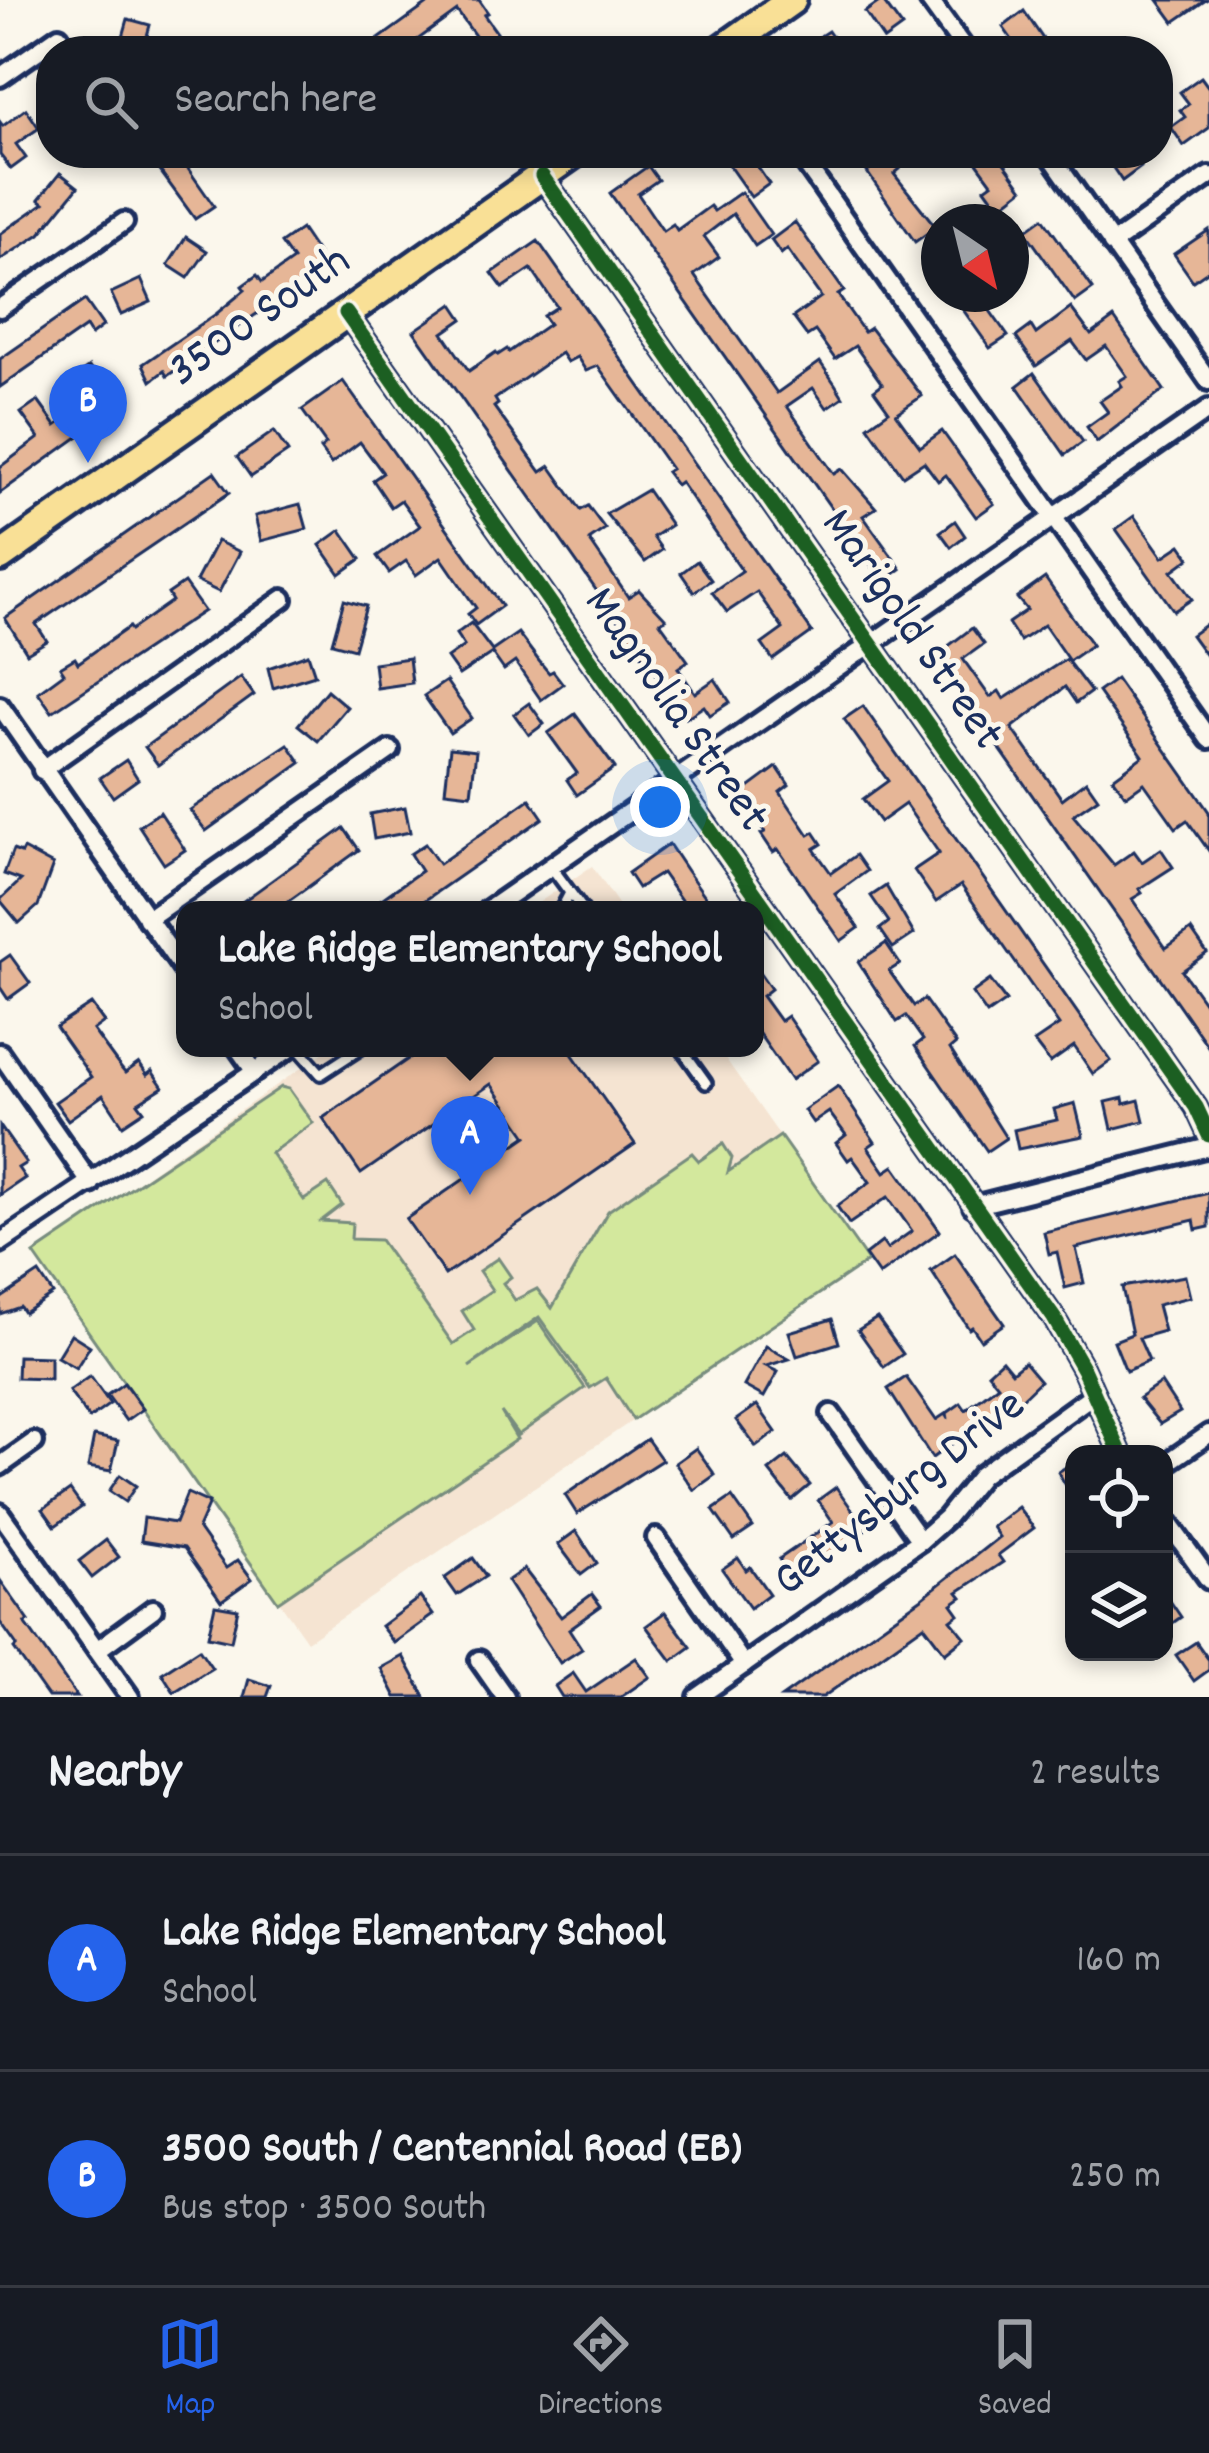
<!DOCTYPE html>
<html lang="en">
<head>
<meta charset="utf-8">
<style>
	:root { --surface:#171b24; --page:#20242c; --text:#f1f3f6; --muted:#9ea1a6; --line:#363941; --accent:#2563eb }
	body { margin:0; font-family:Dekko,sans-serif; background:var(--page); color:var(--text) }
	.controls { position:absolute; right:36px; bottom:36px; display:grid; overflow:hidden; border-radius:24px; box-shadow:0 6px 18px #0003 }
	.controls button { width:108px; height:108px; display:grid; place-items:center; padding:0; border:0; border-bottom:3px solid var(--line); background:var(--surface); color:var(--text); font:60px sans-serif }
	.compass { position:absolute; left:921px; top:204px; width:108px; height:108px; border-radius:50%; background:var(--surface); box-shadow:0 6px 18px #0003; rotate:145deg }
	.you { position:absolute; left:660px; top:807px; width:42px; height:42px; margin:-30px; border:9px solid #fff; border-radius:50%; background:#1a73e8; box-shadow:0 0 0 18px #1a73e833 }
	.badge { display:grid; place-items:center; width:78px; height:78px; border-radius:50%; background:var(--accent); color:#fff; font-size:39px; font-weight:700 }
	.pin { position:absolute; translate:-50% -99px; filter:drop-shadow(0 3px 6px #0008) }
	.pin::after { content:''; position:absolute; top:63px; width:42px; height:36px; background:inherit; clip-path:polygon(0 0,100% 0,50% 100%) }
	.popup { position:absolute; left:176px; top:901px; width:588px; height:156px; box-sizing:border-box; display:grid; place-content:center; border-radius:24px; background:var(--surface); filter:drop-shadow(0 3px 9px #0005); font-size:39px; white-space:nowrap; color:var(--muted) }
	.popup b { font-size:45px; color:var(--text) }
	.popup::after { content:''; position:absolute; left:50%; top:100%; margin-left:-24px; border:24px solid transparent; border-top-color:var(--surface) }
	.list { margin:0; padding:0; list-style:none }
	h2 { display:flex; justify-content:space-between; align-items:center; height:156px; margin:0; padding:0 48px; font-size:51px }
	h2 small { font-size:39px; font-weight:400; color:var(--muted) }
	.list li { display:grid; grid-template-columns:78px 1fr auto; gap:36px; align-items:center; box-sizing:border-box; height:216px; padding:0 48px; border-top:3px solid var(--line) }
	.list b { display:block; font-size:45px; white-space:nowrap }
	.list p { margin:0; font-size:39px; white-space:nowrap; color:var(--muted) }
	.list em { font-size:39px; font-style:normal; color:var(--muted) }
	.icon { flex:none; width:66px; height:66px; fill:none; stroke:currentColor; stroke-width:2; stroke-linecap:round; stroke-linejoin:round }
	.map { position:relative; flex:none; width:1209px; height:1697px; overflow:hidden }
	.search { position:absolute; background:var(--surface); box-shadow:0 6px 18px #0003; left:36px; right:36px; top:36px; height:132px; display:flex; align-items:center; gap:30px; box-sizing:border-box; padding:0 42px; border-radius:48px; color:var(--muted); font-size:45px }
	.sheet { height:588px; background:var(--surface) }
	nav { display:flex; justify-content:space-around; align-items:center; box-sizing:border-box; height:168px; border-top:3px solid var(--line); background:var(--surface); font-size:33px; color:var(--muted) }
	nav a { display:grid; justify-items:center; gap:6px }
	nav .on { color:var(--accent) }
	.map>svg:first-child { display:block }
</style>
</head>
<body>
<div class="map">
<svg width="1209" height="1697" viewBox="0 0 1209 1697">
	<rect width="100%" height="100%" fill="#fbf7ec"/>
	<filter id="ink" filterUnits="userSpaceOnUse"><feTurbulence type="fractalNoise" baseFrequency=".00833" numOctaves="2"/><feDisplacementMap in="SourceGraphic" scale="24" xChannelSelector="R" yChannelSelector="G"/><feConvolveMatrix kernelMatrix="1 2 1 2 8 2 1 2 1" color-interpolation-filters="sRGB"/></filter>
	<g filter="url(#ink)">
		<g fill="#f5e4d2">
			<path d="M592,866L622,910H528Z"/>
			<path d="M330,1048H718L868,1261L307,1641L34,1254Z"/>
		</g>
		<path fill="#d3e89d" stroke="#778c7e" stroke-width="3" d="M281,1087L289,1089L313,1123L271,1153L304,1200L328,1184L342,1205L321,1221L352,1223L351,1239L380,1240L453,1344L474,1330L462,1311L492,1290L479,1271L498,1258L511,1277L503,1283L515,1300L537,1289L552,1308L608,1211L692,1153L699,1161L723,1144L732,1158L728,1172L780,1136L868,1261L633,1420L606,1378L590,1388L539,1317L469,1367L538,1321L585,1388L518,1435L501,1412L517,1439L278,1602L34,1254Z"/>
		<g fill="#e6b697" stroke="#1b2f5e" stroke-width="3">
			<path d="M433,0H479L488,13L484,15L510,51H486L457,11L402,51H383L376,41Z"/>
			<path d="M882,0L902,27L884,40L865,12Z"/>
			<path d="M1158,0H1206L1174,22Z"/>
			<path d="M1024,11L1043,39L1020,51L1003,27Z"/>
			<path d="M128,19L150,25L143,51H119Z"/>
			<path d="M828,31L842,51H817L811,42Z"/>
			<path d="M1201,77L1209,88V128L1184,146L1171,127L1185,117L1180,110L1189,104L1180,92Z"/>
			<path d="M26,109L39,128L16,144L26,158L11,169L0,155V122L3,126Z"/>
			<path d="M147,153H177L214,206L195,219Z"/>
			<path d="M720,153H748L769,184L751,197Z"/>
			<path d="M970,153H997L1023,189L1001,206L1012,222H975L998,206L985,188L992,183Z"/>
			<path d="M1103,153H1134L1141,167L1122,181Z"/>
			<path d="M891,156L900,169L894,174L936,227L915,242L867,172Z"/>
			<path d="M648,166L658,180L638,194L663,231L673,224L677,230L710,206L714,211L741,192L771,235L755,246L733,214L704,236L719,257L694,275L777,393L820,362L835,384L843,397L827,408L813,388L787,406L834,474L842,469L876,508L863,516L901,569L883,582L610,193Z"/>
			<path d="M60,173L78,187L40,234L0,260V234L44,203L39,199Z"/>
			<path d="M1043,218L1093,289L1075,302L1025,231Z"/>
			<path d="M795,222L844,291L838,295L864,332L870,328L922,396L896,414L920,447L942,431L994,504L976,517L946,475L938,481L924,462L903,476L868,426L889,411L874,390L882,384L855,346L835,359L815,331L807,336L793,317L821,297L787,249L781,254L771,240Z"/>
			<path d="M301,229L326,266L167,376L164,371L151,381L143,364L216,314L245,290L242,286L257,275L262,282L293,260L281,243Z"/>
			<path d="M1209,230V270L1193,281L1174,254Z"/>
			<path d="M186,237L207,251L188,278L168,265Z"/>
			<path d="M538,241L812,632L773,660L762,644L783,629L757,592L727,612L712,592L742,571L680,482L676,485L666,472L671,469L598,366L586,371L577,357L567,362L561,353L495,399L498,404L494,407L541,472L550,466L581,510L588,506L605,529L589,540L628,597L639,590L666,619L660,622L688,661L678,668L695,693L715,679L730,702L710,715L704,706L686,718L414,331L453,304L463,319L443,333L469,371L496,352L498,355L507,349L509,352L549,324L543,316L557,307L531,269L503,288L492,273Z"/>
			<path d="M141,279L151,302L121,315L111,293Z"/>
			<path d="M952,294H978L1008,336L990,348Z"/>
			<path d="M85,300L103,326L91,335L86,327L0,387V359Z"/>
			<path d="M1071,308L1091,335L1114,318L1164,390L1097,442L1087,427L1108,412L1100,401L1122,386L1119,381L1127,376L1106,346L1086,360L1072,341L1036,366L1016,337L1031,326L1036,334Z"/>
			<path d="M89,367L101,385L79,401L66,384Z"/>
			<path d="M1034,373L1083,442L1065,455L1017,386Z"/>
			<path d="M343,381L502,606L476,625L468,614L476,608L441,557L416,575L406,561L389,573L377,556L420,526L401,500L391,507L373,480L383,473L360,442L331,464L320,449L326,444L302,410Z"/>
			<path d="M38,401L56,426L90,402L103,419L0,493V467L39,438L21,413Z"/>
			<path d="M274,431L288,452L251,477L237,457Z"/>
			<path d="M214,472L229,493L36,624L47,641L27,653L5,618Z"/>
			<path d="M647,490L671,525L653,537L662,550L645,562L606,514Z"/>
			<path d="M300,504L307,529L261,541L255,516Z"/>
			<path d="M1134,516L1163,557L1181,545L1190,558L1172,571L1192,599L1174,611L1116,529Z"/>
			<path d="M955,521L965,536L951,547L940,532Z"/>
			<path d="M341,530L361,559L340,574L320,545Z"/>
			<path d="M217,541L240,552L219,592L196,581Z"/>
			<path d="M697,561L711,580L694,592L681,573Z"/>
			<path d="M1045,578L1092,645L1069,661L1044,625L1020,641L1008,623L1027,610L1017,598Z"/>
			<path d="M184,583L204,611L52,712L38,692L64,673L60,667L75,658L78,663L129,627L131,630L172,601L168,594Z"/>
			<path d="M344,600L366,606L354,649L332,643Z"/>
			<path d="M1209,622V660L1191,635Z"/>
			<path d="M471,623L492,651L518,633L539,661L549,673L553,671L563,684L541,700L515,662L504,670L492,653L459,675L447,658L464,646L456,634Z"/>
			<path d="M972,628L984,644L963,659L990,697L999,691L1004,699L1066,659L1091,692L1076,703L1065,687L1012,728L1062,799L1086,781L1098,798L1073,815L1114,865L1134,851L1142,862L1161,849L1173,867L1139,889L1142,893L1132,899L1166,948L1191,930L1207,953L1182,971L1209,1009V1048L935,656Z"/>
			<path d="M308,654L315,675L273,688L268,668Z"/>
			<path d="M409,658L412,683L377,688L374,663Z"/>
			<path d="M241,677L254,695L158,765L145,747Z"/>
			<path d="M1116,679L1209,812V851L1187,820L1176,828L1144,783L1126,796L1113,778L1143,756L1098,692Z"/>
			<path d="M446,681L472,718L450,733L424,696Z"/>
			<path d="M327,690L347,707L318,741L298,725Z"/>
			<path d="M529,703L544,724L529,735L514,714Z"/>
			<path d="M863,706L1111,1061L1093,1074L1074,1046L1050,1063L1034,1042L1059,1025L961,885L936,902L914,870L939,853L905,804L880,822L863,799L888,781L844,719Z"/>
			<path d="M575,714L615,768L577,795L567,780L577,773L548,733Z"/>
			<path d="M288,744L301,763L206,831L190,810Z"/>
			<path d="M450,748L476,751L471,794L445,791Z"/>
			<path d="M126,760L138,779L113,797L100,778Z"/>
			<path d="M777,767L789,785L780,792L809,835L814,832L822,844L814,849L831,873L856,855L867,871L835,894L859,928L841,941L778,849L773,852L761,834L765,832L739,795Z"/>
			<path d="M530,799L543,818L411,910H366L421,871L410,854L425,844L439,864Z"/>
			<path d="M405,807L410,832L374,839L370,814Z"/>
			<path d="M160,812L185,850L164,864L139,826Z"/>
			<path d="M344,828L359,850L304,890L276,910H231Z"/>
			<path d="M669,844L687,871L715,910H688L662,873L638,888L628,873Z"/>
			<path d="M23,849L53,865L38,906L19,923L0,900L21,880L4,874L13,850L21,853Z"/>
			<path d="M886,886L914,934L893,948L880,929L889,922L871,896Z"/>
			<path d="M886,943L900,964L889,971L914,1006L924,999L956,1044L950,1049L1006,1138L987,1151L915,1046L923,1040L906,1016L897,1022L858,962Z"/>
			<path d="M10,955L30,983L8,999L0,987V962Z"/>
			<path d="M755,966L771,989L762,996L780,1021L787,1016L818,1061L791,1080L755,1028Z"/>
			<path d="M990,980L1006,1001L987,1014L972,993Z"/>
			<path d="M91,1004L104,1022L93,1030L117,1063L125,1073L139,1063L147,1075L152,1071L163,1087L138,1103L144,1111L123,1125L103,1095L68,1120L55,1102L91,1077L56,1027Z"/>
			<path d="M424,1048H568L635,1144L445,1275L406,1219L527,1136L491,1084L361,1174L323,1118Z"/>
			<path d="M838,1086L875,1142L868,1147L885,1172L894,1166L940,1231L879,1275L865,1255L882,1242L887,1249L912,1231L888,1197L849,1224L837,1206L870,1182L852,1157L848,1160L836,1143L846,1135L829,1112L813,1123L804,1110Z"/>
			<path d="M1123,1098L1124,1104L1139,1100L1144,1121L1112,1129L1106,1102Z"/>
			<path d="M1075,1103L1083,1136L1018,1149L1014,1130L1057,1120L1054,1109Z"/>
			<path d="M0,1126L26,1163L18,1168L25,1178L0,1195Z"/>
			<path d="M1209,1193V1227L1196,1230L1194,1220L1076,1248L1084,1283L1065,1288L1057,1252L1049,1254L1044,1232Z"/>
			<path d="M955,1254L1004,1324L981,1340L972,1327L969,1329L931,1271Z"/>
			<path d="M39,1273L53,1294L24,1313L20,1307L0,1314V1299Z"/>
			<path d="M1185,1276L1190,1297L1157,1305L1164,1331L1139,1338L1149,1361L1126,1371L1114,1341L1132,1334L1122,1287Z"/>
			<path d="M877,1318L903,1354L884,1367L858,1330Z"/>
			<path d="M832,1319L839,1343L797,1356L789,1332Z"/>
			<path d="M71,1334L90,1346L76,1368L57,1357Z"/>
			<path d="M766,1346L789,1359L766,1366L778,1372L764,1397L744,1386Z"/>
			<path d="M18,1356L50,1357V1379L17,1378Z"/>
			<path d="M1002,1360L1012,1372L1024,1362L1040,1381L1015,1405L1012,1402L991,1419L989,1417L932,1458L888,1389L906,1377L936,1420L945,1414L948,1419L947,1413L961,1403L966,1410L998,1385L988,1373Z"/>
			<path d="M90,1376L110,1404L89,1419L69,1391Z"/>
			<path d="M124,1383L143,1409L126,1421L107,1395Z"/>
			<path d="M1161,1383L1180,1412L1160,1424L1139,1398Z"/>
			<path d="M757,1405L776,1432L756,1447L736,1420Z"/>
			<path d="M94,1436L118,1441L111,1471L88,1467Z"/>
			<path d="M647,1439L662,1460L577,1514L565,1495Z"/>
			<path d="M696,1448L715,1475L694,1490L675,1463Z"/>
			<path d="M787,1457L810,1485L792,1500L769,1471Z"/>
			<path d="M1074,1462V1499L1058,1472Z"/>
			<path d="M120,1475L136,1486L125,1502L109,1491Z"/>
			<path d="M836,1487L866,1529L791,1578L779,1559L833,1522L818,1500Z"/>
			<path d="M70,1490L82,1507L55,1526L43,1509Z"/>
			<path d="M187,1493L209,1503L198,1528L226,1568L238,1560L252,1579L221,1601L184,1548L141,1541L144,1518L175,1523Z"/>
			<path d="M732,1497L753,1527L734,1540L713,1510Z"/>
			<path d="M1018,1507L1034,1528L998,1555L1003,1562L958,1592L962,1597L952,1604L959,1614L951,1620L965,1637L945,1653L924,1625L823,1697H782L922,1598L999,1537L992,1527Z"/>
			<path d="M576,1531L597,1563L581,1575L558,1544Z"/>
			<path d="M106,1540L119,1557L92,1578L79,1561Z"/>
			<path d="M473,1558L486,1576L457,1595L445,1578Z"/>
			<path d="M738,1558L746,1570L750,1567L769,1594L750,1608L722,1569Z"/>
			<path d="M524,1569L561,1617L592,1594L601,1606L569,1629L582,1649L560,1663L507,1581Z"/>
			<path d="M0,1580L29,1621L25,1623L77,1697H48L14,1649L17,1646L0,1622Z"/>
			<path d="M1164,1592L1181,1617L1164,1629Z"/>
			<path d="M420,1597L433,1615L394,1643L381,1626Z"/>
			<path d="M215,1605L238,1609L231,1641L208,1636Z"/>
			<path d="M665,1612L691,1647L672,1661L646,1626Z"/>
			<path d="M1196,1642L1209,1660V1670L1194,1681L1176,1655Z"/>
			<path d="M199,1649L212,1668L174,1692L162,1673Z"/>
			<path d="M403,1656L425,1697H396L381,1668Z"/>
			<path d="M636,1658L650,1677L621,1697H562L555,1686L573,1673L586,1692Z"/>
			<path d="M249,1679L271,1686L267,1697H244Z"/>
		</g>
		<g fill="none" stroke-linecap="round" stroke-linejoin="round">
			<g stroke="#1b2f5e" stroke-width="18">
				<g id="service">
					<path d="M552,868L583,910"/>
					<path d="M561,910L570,893"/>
					<path d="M298,1048L321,1074L361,1048"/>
					<path d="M681,1048L706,1083"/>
				</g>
			</g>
			<g stroke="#1b2f5e" stroke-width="26">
				<g id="minor">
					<path d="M929,0L966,51"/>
					<path d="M0,77L59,36"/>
					<path d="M798,153L1209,739"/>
					<path d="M1049,153L1209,381"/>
					<path d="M542,176L1196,1107L1209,1135"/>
					<path d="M1112,244L1209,176"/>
					<path d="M0,308L124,222"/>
					<path d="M346,313L1054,1318L1083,1369L1121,1454"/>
					<path d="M0,706L185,972"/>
					<path d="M42,770L283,599"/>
					<path d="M488,910L1209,409"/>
					<path d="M147,919L390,750"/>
					<path d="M238,1048L255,1072"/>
					<path d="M0,1053L91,1184"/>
					<path d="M973,1206L1209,1147"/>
					<path d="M0,1243L290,1048"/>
					<path d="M831,1414L920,1541"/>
					<path d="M1164,1465L1209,1434"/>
					<path d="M0,1466L34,1442"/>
					<path d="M0,1513L130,1697"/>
					<path d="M1164,1517L1209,1580"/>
					<path d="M656,1538L744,1665"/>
					<path d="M97,1650L153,1609"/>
					<path d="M479,1660L505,1697"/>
					<path d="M698,1697L920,1541L946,1518L981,1475L1094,1394"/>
				</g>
			</g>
			<g stroke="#1b2f5e" stroke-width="36">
				<g id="primary">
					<path d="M720,51L792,0"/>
					<path d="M0,557L574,153"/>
				</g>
			</g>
			<use href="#service" stroke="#fbf7ec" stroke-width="9"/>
			<use href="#minor" stroke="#fbf7ec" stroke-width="16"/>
			<use href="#primary" stroke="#f9e096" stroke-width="27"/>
			<g stroke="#fbf7ec" stroke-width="22">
				<g id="cycleway">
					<path d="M542,176L1196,1107L1209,1135"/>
					<path d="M346,313L1054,1318L1083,1369L1121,1454"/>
				</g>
			</g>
			<use href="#cycleway" stroke="#1b5e20" stroke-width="15"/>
		</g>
	</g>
	<g text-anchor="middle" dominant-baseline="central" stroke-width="10" stroke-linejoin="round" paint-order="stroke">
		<g font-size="48" fill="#1b2f5e" stroke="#fbf7ec">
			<text transform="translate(261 318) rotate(-35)">3500 South</text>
			<text transform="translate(910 631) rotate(55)">Marigold Street</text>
			<text transform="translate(674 711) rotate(55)">Magnolia Street</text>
			<text transform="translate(901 1495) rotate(-38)">Gettysburg Drive</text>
		</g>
	</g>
</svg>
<div class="controls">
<button><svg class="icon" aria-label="locate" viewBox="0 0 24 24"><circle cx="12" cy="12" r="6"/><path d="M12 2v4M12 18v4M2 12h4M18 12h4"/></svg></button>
<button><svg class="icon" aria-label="layers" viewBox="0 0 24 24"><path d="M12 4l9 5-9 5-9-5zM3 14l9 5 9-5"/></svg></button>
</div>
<svg class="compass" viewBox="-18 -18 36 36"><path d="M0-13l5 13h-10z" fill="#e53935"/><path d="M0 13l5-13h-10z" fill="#9ea1a6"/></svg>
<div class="you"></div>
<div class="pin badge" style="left:470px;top:1195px">A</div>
<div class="popup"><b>Lake Ridge Elementary School</b>School</div>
<div class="pin badge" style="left:88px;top:463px">B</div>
<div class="search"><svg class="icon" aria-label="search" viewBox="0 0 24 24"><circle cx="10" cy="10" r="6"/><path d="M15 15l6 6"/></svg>Search here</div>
</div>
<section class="sheet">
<h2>Nearby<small>2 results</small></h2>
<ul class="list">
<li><span class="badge">A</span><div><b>Lake Ridge Elementary School</b><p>School</p></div><em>160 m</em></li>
<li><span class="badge">B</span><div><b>3500 South / Centennial Road (EB)</b><p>Bus stop · 3500 South</p></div><em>250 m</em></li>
</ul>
</section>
<nav>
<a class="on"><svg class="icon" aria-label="map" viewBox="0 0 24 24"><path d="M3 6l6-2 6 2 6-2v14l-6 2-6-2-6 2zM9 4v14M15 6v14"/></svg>Map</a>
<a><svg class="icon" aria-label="directions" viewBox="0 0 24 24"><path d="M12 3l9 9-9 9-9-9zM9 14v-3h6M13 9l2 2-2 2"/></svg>Directions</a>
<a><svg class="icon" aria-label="saved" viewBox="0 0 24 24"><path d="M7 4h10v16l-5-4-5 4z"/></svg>Saved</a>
</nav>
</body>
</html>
